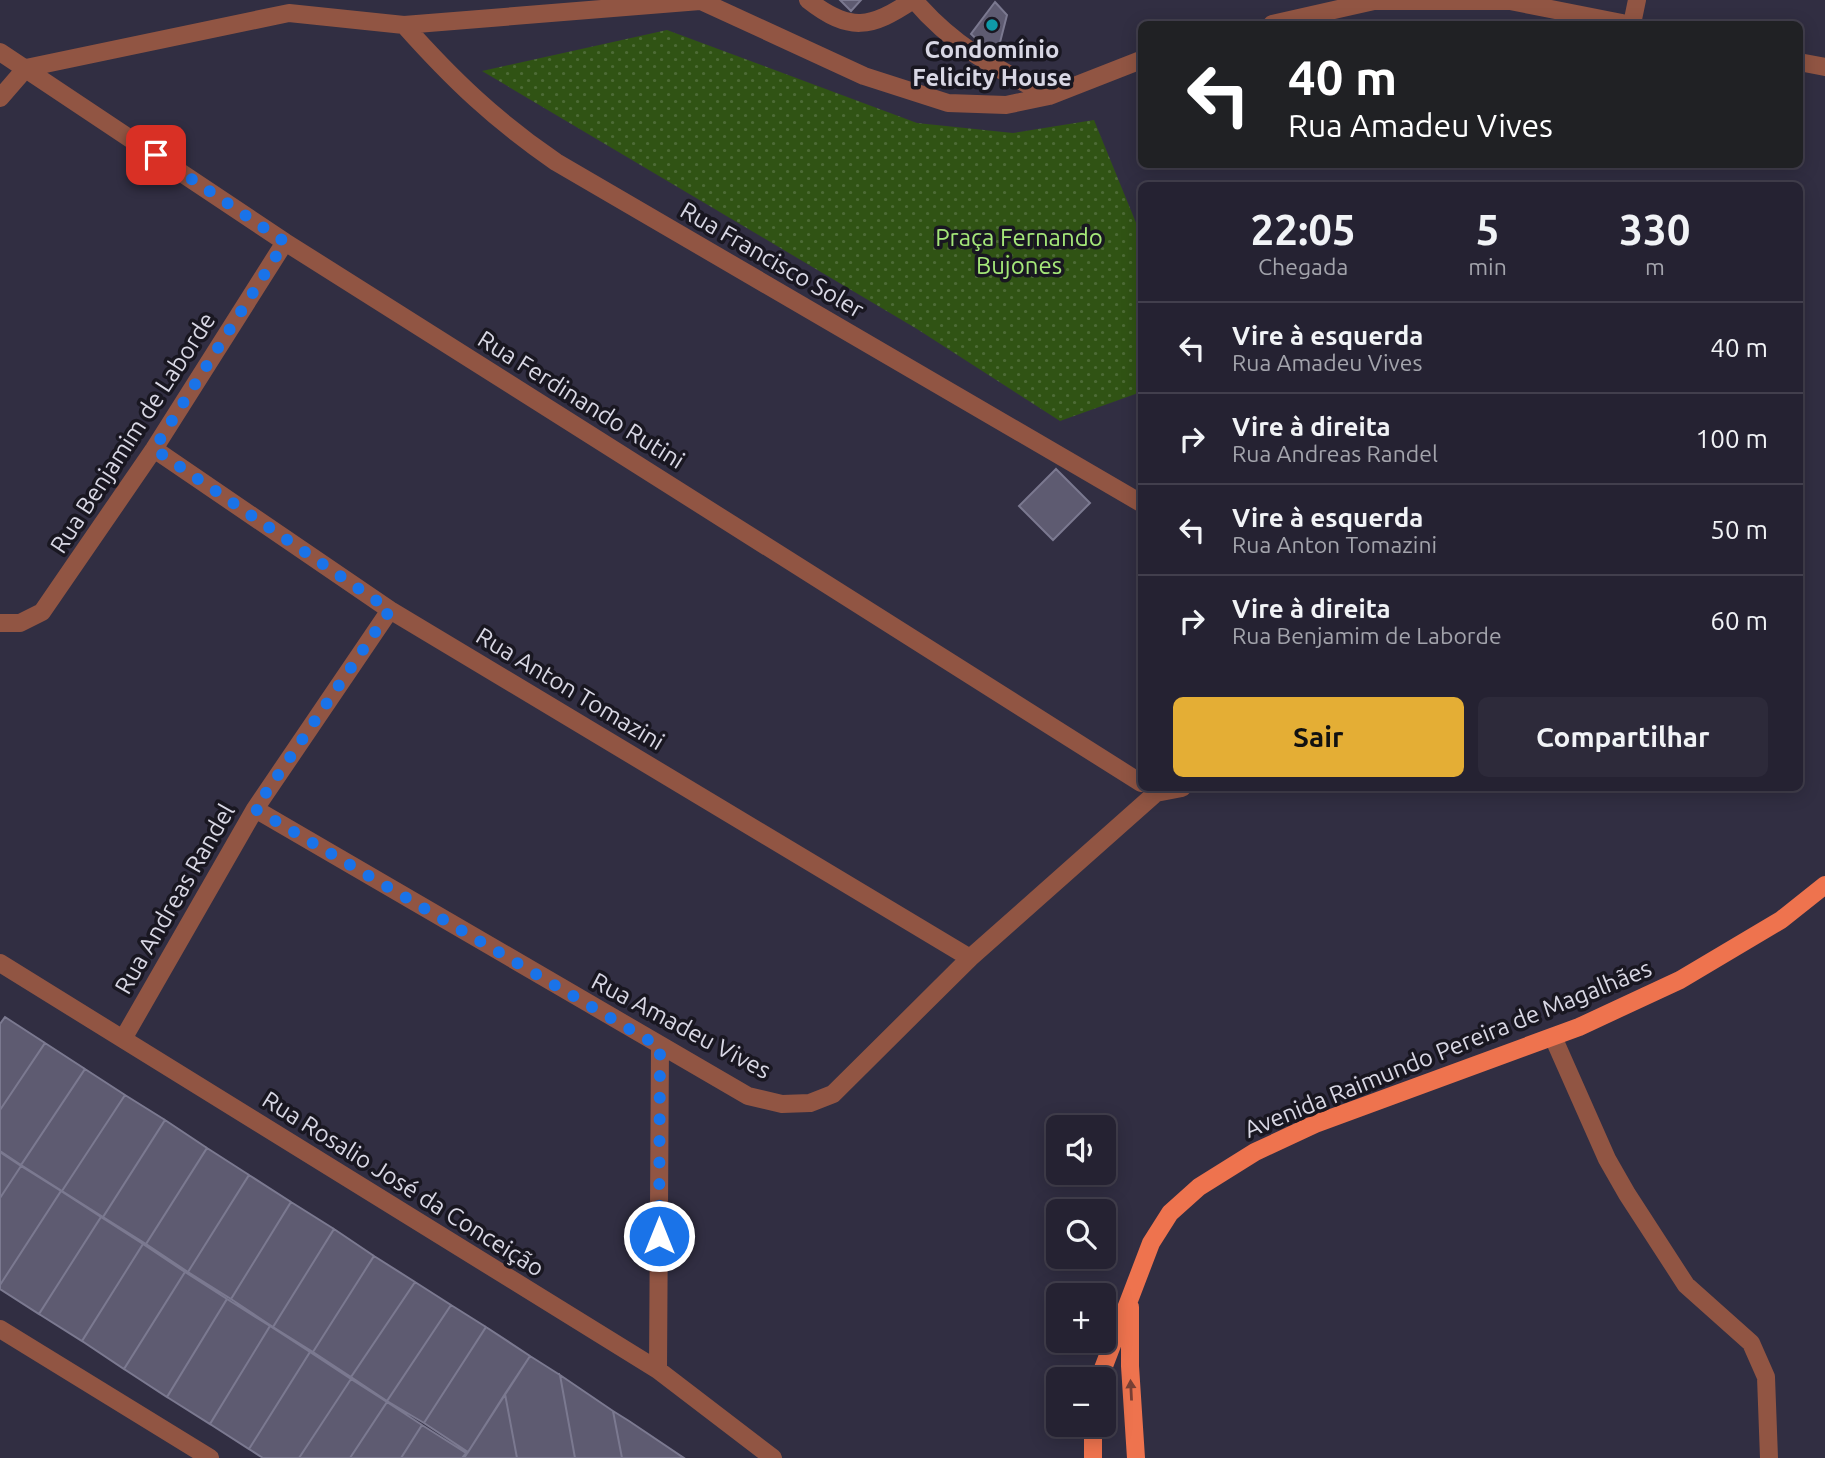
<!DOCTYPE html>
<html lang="pt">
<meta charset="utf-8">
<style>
body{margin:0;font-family:Ubuntu,sans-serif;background:#2d2a3a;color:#f1f3f6;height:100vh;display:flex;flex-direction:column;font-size:26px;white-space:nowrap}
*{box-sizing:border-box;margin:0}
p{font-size:23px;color:#a3a4ac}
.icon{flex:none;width:38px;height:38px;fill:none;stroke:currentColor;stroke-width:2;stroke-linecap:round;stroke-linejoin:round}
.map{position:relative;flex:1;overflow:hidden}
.drawer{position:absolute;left:1138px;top:182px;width:665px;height:609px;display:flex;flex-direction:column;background:#252232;border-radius:10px;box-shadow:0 4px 18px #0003,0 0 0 2px #423f4d}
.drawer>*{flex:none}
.banner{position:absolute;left:1138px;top:21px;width:665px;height:147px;border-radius:10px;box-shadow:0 4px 18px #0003,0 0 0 2px #423f4d;background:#202124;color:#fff;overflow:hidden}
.buttons{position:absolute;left:1046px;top:1115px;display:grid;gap:14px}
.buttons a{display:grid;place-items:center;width:70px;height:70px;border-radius:10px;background:#252232;box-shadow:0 4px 18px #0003,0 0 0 2px #423f4d;font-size:35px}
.pin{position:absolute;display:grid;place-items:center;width:60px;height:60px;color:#fff;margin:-30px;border-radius:14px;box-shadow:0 4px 10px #0006}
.me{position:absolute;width:77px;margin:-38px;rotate:0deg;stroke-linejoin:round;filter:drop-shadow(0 0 5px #0008)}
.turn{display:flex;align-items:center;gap:24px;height:147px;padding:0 35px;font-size:32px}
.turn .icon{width:91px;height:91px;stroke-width:2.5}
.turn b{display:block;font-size:49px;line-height:60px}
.eta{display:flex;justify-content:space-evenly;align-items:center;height:119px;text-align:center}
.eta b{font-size:42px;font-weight:700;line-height:49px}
.primary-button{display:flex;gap:14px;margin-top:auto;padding:14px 35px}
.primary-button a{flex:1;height:80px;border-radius:10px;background:#e4ae35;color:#111;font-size:28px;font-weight:700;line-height:80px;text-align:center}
.primary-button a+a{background:#2d2a3a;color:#f1f3f6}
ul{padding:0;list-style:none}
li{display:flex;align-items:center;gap:21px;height:91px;padding:0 35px;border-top:2px solid #423f4d}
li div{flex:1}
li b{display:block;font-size:26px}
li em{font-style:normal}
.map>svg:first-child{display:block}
</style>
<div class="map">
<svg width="1825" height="1458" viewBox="0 0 1825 1458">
<defs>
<pattern id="park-dots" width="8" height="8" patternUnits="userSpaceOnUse" patternTransform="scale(1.75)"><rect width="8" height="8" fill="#305314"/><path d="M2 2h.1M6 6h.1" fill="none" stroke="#4d6b36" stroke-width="1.8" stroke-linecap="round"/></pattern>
</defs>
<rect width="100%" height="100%" fill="#312e42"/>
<!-- park -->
<path fill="url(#park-dots)" d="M667,30L917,123L1013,133L1094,120L1141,235V392L1060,421L917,329L482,71Z"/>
<!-- building -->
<path fill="#5e5b71" stroke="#7b7990" stroke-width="2" d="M840,0H861L851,11Z
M995,2L1007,15L996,58L971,34Z
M1056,469L1090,503L1053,540L1019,506Z
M5,1017L45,1043L0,1110V1024Z
M45,1043L85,1069L21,1165L0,1151V1110Z
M85,1069L125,1095L62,1191L21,1165Z
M125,1095L165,1120L103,1217L62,1191Z
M165,1120L207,1148L146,1244L103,1217Z
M207,1148L249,1175L188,1272L146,1244Z
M0,1152L21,1166L0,1198Z
M21,1166L61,1191L0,1285V1198Z
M249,1175L291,1202L231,1299L188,1272Z
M61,1191L101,1217L39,1314L0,1289V1285Z
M291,1202L334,1229L273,1327L231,1299Z
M101,1217L143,1244L82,1341L39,1314Z
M334,1229L374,1256L313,1352L273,1327Z
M143,1244L185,1272L124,1369L82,1341Z
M374,1256L415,1282L351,1377L313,1352Z
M185,1272L227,1299L167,1397L124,1369Z
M415,1282L451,1305L387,1401L351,1377Z
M227,1299L270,1326L210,1424L167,1397Z
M451,1305L486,1327L424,1423L387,1401Z
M270,1326L310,1352L249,1449L210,1424Z
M486,1327L530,1356L468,1452L424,1423Z
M310,1352L351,1379L299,1458H263L249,1449Z
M530,1356L560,1375L575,1458H517L505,1394Z
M560,1375L613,1411L622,1458H575Z
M351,1379L387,1402L350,1458H299Z
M505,1394L517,1458H464L468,1452Z
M387,1402L422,1425L401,1458H350Z
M613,1411L629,1421L684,1458H622Z
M422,1425L466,1453L462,1458H401Z"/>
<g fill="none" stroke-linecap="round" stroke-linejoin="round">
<!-- minor -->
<path stroke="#915543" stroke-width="18" d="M699,0L864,76L948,103L1006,105L1049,96L1141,60
M808,0C850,33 871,28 913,0
M914,0C954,47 996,68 1049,96
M1272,24L1374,1H1510L1627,24
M1632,24L1637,0
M404,25C453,80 495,120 556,162L1141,503
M0,52L285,242L1141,783
M1799,62L1825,67
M26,68L289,13L404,25L700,1
M0,98L26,68
M154,449L390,610L970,958
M0,623H20L42,612L154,449L285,242
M255,809L748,1096L782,1104L810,1103L833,1094L970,958L1156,793L1182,788
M0,963L658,1370L773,1458
M1553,1037L1607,1159L1627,1194L1686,1285L1751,1343L1766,1377L1769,1458
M123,1039L255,809L390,610
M0,1329L210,1458
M658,1370L660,1047"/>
<!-- major -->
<path stroke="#ee734e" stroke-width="18" d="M1130,1307V1366L1136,1458
M1099,1379L1151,1243L1170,1213L1199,1187L1255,1152L1315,1124L1579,1027L1680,980L1781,920L1825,885
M1093,1424V1458"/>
</g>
<!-- one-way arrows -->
<defs><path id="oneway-solid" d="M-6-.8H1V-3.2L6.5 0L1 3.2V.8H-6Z" transform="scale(1.75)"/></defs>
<use fill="#794035" href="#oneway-solid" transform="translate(1131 1390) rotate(-93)"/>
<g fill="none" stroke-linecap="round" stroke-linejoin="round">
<!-- route -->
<path stroke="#1a73e8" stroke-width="12" stroke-dasharray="0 21.6" d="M156,155L285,242L154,449L390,610L255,809L660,1047L659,1236"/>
</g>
<!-- markers -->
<circle fill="#0f9aa8" stroke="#191721" stroke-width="2.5" cx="992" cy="25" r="7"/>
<g text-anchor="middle" stroke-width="7" stroke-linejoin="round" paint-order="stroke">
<!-- poi labels -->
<g font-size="24" font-weight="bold" fill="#d8d7e4" stroke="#191721">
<text x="992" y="58">Condomínio<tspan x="992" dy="28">Felicity House</tspan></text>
</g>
<!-- park labels -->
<g font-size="24" fill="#a5e879" stroke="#191721">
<text x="1019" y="246">Praça Fernando<tspan x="1019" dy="28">Bujones</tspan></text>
</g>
<!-- street labels -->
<g font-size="24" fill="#d8d7e4" stroke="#191721">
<text transform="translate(772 260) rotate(30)" y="8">Rua Francisco Soler</text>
<text transform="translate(581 400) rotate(32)" y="8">Rua Ferdinando Rutini</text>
<text transform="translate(133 433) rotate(-57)" y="8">Rua Benjamim de Laborde</text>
<text transform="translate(570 689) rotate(31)" y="8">Rua Anton Tomazini</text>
<text transform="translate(175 899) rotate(-60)" y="8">Rua Andreas Randel</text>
<text transform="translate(681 1026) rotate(28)" y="8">Rua Amadeu Vives</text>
<text transform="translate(1448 1049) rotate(-22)" y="8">Avenida Raimundo Pereira de Magalhães</text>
<text transform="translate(403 1184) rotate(32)" y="8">Rua Rosalio José da Conceição</text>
</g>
</g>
</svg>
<div class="buttons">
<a><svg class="icon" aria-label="sound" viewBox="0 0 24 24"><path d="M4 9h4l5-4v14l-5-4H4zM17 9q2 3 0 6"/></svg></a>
<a><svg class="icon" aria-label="search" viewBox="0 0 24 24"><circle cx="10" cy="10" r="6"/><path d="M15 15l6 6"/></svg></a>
<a>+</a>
<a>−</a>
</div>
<div class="pin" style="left:156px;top:155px;background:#d93025"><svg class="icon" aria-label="arrive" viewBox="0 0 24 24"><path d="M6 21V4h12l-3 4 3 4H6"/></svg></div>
<svg class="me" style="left:659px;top:1236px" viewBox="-20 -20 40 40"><circle r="17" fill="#1a73e8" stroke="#fff" stroke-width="3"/><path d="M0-11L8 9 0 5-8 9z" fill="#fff"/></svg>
<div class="banner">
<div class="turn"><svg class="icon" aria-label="left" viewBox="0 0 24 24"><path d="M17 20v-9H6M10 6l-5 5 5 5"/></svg><div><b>40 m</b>Rua Amadeu Vives</div></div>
</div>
<section class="drawer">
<div class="eta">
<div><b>22:05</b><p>Chegada</p></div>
<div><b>5</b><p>min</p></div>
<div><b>330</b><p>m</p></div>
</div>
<ul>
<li><svg class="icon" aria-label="left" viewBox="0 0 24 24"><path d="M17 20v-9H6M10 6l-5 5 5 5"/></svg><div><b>Vire à esquerda</b><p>Rua Amadeu Vives</p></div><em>40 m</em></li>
<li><svg class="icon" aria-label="right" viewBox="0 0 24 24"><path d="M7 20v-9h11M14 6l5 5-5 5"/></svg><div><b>Vire à direita</b><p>Rua Andreas Randel</p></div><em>100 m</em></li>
<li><svg class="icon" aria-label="left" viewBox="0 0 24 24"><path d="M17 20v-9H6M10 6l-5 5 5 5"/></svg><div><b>Vire à esquerda</b><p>Rua Anton Tomazini</p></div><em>50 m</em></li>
<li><svg class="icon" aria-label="right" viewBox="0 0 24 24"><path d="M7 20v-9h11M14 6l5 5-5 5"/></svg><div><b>Vire à direita</b><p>Rua Benjamim de Laborde</p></div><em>60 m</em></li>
</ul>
<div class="primary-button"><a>Sair</a><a>Compartilhar</a></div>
</section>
</div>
